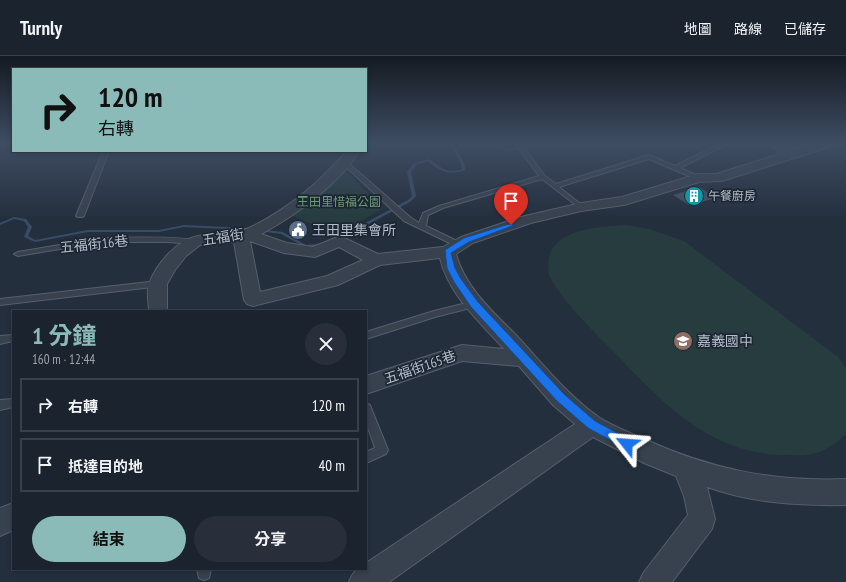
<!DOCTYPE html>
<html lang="zh-TW">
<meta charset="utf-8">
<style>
body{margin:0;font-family:"PT Sans Narrow","Noto Sans TC",sans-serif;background:#282f3a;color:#f1f3f6;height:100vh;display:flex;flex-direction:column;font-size:15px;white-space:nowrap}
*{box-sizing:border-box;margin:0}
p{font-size:13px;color:#a0a4aa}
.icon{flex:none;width:22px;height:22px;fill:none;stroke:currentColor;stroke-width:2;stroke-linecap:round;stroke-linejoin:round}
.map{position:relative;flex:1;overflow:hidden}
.sheet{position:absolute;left:12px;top:254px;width:355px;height:260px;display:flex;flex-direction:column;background:#1b232e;border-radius:0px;box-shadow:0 2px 6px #0003,0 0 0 1px #39404a}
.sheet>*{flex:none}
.guide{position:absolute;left:12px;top:12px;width:355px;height:84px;border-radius:0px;box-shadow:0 2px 6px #0003,0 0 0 1px #39404a;background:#8bbbb9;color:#111;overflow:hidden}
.pin{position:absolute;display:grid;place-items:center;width:34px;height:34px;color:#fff;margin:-41px -17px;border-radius:50% 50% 50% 0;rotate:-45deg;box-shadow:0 0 4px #0007}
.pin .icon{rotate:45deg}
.me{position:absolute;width:44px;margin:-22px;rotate:298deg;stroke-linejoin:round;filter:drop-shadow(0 0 3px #0008)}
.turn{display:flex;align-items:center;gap:14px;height:84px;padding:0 20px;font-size:18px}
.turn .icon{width:52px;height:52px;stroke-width:2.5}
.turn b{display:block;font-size:28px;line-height:34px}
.round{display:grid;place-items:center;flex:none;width:42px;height:42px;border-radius:21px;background:#282f3a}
.overview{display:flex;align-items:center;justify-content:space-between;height:68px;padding:0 20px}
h1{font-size:24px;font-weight:700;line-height:30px;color:#8bbbb9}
.primary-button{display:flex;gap:8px;margin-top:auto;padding:8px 20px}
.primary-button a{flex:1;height:46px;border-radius:24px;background:#8bbbb9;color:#111;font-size:16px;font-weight:700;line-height:46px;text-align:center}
.primary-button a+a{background:#282f3a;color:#f1f3f6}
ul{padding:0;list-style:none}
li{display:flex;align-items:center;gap:12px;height:54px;margin:0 8px 6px;padding:0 12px;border:2px solid #39404a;border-radius:0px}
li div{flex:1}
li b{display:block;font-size:15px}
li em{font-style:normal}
header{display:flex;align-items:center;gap:24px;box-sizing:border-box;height:56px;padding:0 20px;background:#1b232e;border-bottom:1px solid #39404a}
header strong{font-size:19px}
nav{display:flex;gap:22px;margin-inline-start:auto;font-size:14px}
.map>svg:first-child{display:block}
</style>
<header>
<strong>Turnly</strong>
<nav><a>地圖</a><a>路線</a><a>已儲存</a></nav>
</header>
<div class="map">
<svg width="846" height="526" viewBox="0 0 846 526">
<rect width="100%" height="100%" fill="#242f3e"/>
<!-- green -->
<path fill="#263c3f" d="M340,110L384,152L336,179L286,157Z
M626,169L649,173L684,185L838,301L846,312V378C821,400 813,400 780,399C706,396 659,343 611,293C594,276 560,242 550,221C547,215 548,201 551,195C564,171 603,171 626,169Z"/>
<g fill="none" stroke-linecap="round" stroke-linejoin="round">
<!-- stream -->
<path fill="#394c67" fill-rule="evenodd" d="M451,88H455C457,98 466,104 465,114C449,120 441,116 428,105L416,109L411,116L416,140L410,146L337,185H335V183L408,144L412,140L407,116L414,107L429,103C441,111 446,119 462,113C461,103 453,97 451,88Z
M491,88H495L507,94L536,88H544L507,96Z
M14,161L26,163L32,171L28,180L35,184L88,174H159L184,169L246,172L248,173L246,174L184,171L159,176H88L35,186L24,181L28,171L24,165L14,163L0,169V167Z
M266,174L283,176L306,189L325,187L327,188L325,189L305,191L281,178L266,176Z"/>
</g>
<!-- building -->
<path fill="#455162" d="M699,131L716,142L689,149L673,139Z"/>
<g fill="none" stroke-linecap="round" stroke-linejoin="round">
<defs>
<path id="service" d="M515,88H521L545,120L556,128L649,99L675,110L719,88H727L680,112L700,121V123H696L649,103L559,131L583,150V152L581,153L542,123L443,152L428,159L426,170L461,187V191H458L404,165L341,106L346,105L410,161L419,167L423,157L439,150L539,120Z
M103,95H109L84,160L82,161H78L76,160Z
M101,182C117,182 189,179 198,186L194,188L168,186H101L18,200L14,198L18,196Z
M158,225L162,228L161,230L0,249V243Z
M475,245L478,246L479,248L478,250L435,261L366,283V276L434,255Z
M13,279V285L0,288V280Z
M13,343V351L0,354V344Z
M366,347L370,349L371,352L388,394L386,398L366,407V396L375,392L366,366Z
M197,513H211L209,522L204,524L199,522Z"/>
<path id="minor" d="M771,88H785L791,94L811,88H831L829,91L722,125L699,126L624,149L581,155L531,167L473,187L456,198C465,231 492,255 516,279C542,307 568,340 600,362C613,370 629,376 644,383C710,413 773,426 846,423V449C798,450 752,447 707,431L715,463L712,473L672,526H639L644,516L688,459L684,440L676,420L644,407L593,381L389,526H349C353,516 355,513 366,513V507L575,368L553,349L519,310L462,305L366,338V320L462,289L504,293C480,266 448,238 440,202L380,209L338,229L253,250L247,248L244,244L234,186L200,189L186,200L175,214L167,228V255H149C149,246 146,236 149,228C156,208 177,184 198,180C215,177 233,179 249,172C287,154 320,126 347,95H360C336,130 298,158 261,178L287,187L313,191L340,180L378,198L443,191L461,181L521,161L581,147L622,141L698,118H716L780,98ZM250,185L284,197L315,201L339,191L363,204L327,220L260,236Z
M13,447V474L0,480V452Z"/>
</defs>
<!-- service casing -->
<use href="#service" stroke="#565f6c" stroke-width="2"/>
<!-- minor casing -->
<use href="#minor" stroke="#565f6c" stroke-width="2"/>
<!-- service -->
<use href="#service" fill="#38414e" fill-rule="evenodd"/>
<!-- minor -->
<use href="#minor" fill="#38414e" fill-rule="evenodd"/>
</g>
<!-- sky -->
<linearGradient id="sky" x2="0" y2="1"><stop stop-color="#141a22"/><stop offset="0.54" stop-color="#3f4d63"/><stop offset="1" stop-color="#3f4d63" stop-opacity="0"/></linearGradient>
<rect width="846" height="162" fill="url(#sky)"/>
<!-- route -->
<path fill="#1a73e8" stroke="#114b97" d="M509,168L515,169L469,186L451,197L455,212L461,223L478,246L565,339L595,365L631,384L633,388L631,391L627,393L623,391L588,372L557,345L471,251L454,226L447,212L445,194L464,182Z"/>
<!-- icons -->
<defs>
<symbol id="building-disc" viewBox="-11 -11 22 22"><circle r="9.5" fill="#0f9aa8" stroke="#1d2633"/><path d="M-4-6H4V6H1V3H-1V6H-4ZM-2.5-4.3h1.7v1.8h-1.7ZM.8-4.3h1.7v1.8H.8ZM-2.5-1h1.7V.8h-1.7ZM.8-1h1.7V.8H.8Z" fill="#fff"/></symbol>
<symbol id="civic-disc" viewBox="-11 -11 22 22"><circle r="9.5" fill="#5c6f8a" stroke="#1d2633"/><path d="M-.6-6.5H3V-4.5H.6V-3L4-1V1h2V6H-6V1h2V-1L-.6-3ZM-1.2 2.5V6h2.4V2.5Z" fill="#fff"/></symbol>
<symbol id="school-disc" viewBox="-11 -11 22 22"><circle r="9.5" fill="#8d6e63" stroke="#1d2633"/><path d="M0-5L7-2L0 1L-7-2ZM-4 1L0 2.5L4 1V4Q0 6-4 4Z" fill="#fff"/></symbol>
</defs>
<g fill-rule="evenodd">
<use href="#building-disc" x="683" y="129" width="22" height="22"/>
<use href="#civic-disc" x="287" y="163" width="22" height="22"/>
<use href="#school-disc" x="672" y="274" width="22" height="22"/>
</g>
<g text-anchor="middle" stroke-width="3.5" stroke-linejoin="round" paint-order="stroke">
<!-- far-poi labels -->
<g font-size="12" fill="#b4bcc9" stroke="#1d2633" text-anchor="start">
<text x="708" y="144">午餐廚房</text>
</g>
<!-- far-park labels -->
<g font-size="12" fill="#6b9a76" stroke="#1d2633">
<text x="339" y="150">王田里惜福公園</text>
</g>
<!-- poi labels -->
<g font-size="14" fill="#b4bcc9" stroke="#1d2633" text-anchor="start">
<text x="312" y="179">王田里集會所</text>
<text x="697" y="290">嘉義國中</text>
</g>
<!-- street labels -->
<g font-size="14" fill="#b4bcc9" stroke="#1d2633">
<text transform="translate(223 181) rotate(-9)" y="5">五福街</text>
<text transform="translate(94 188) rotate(-6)" y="5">五福街16巷</text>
<text transform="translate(420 311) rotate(-19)" y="5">五福街165巷</text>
</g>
</g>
</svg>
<div class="pin" style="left:511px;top:169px;background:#d93025"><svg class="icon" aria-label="arrive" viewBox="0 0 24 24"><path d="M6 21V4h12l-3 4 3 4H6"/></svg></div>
<svg class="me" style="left:627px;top:388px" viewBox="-20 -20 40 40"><path d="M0-17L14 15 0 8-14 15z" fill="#1a73e8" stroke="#fff" stroke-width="4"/></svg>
<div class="guide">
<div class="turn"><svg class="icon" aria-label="right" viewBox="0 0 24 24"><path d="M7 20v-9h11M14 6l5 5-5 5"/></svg><div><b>120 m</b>右轉</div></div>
</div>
<section class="sheet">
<div class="overview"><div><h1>1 分鐘</h1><p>160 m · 12:44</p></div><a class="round"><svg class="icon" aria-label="close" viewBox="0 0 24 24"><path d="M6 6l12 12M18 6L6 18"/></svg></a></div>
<ul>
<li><svg class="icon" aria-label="right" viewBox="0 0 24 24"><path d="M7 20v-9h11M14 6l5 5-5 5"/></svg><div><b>右轉</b></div><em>120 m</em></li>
<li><svg class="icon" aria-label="arrive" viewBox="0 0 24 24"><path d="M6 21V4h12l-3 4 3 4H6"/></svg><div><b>抵達目的地</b></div><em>40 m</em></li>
</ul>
<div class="primary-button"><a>結束</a><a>分享</a></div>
</section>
</div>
